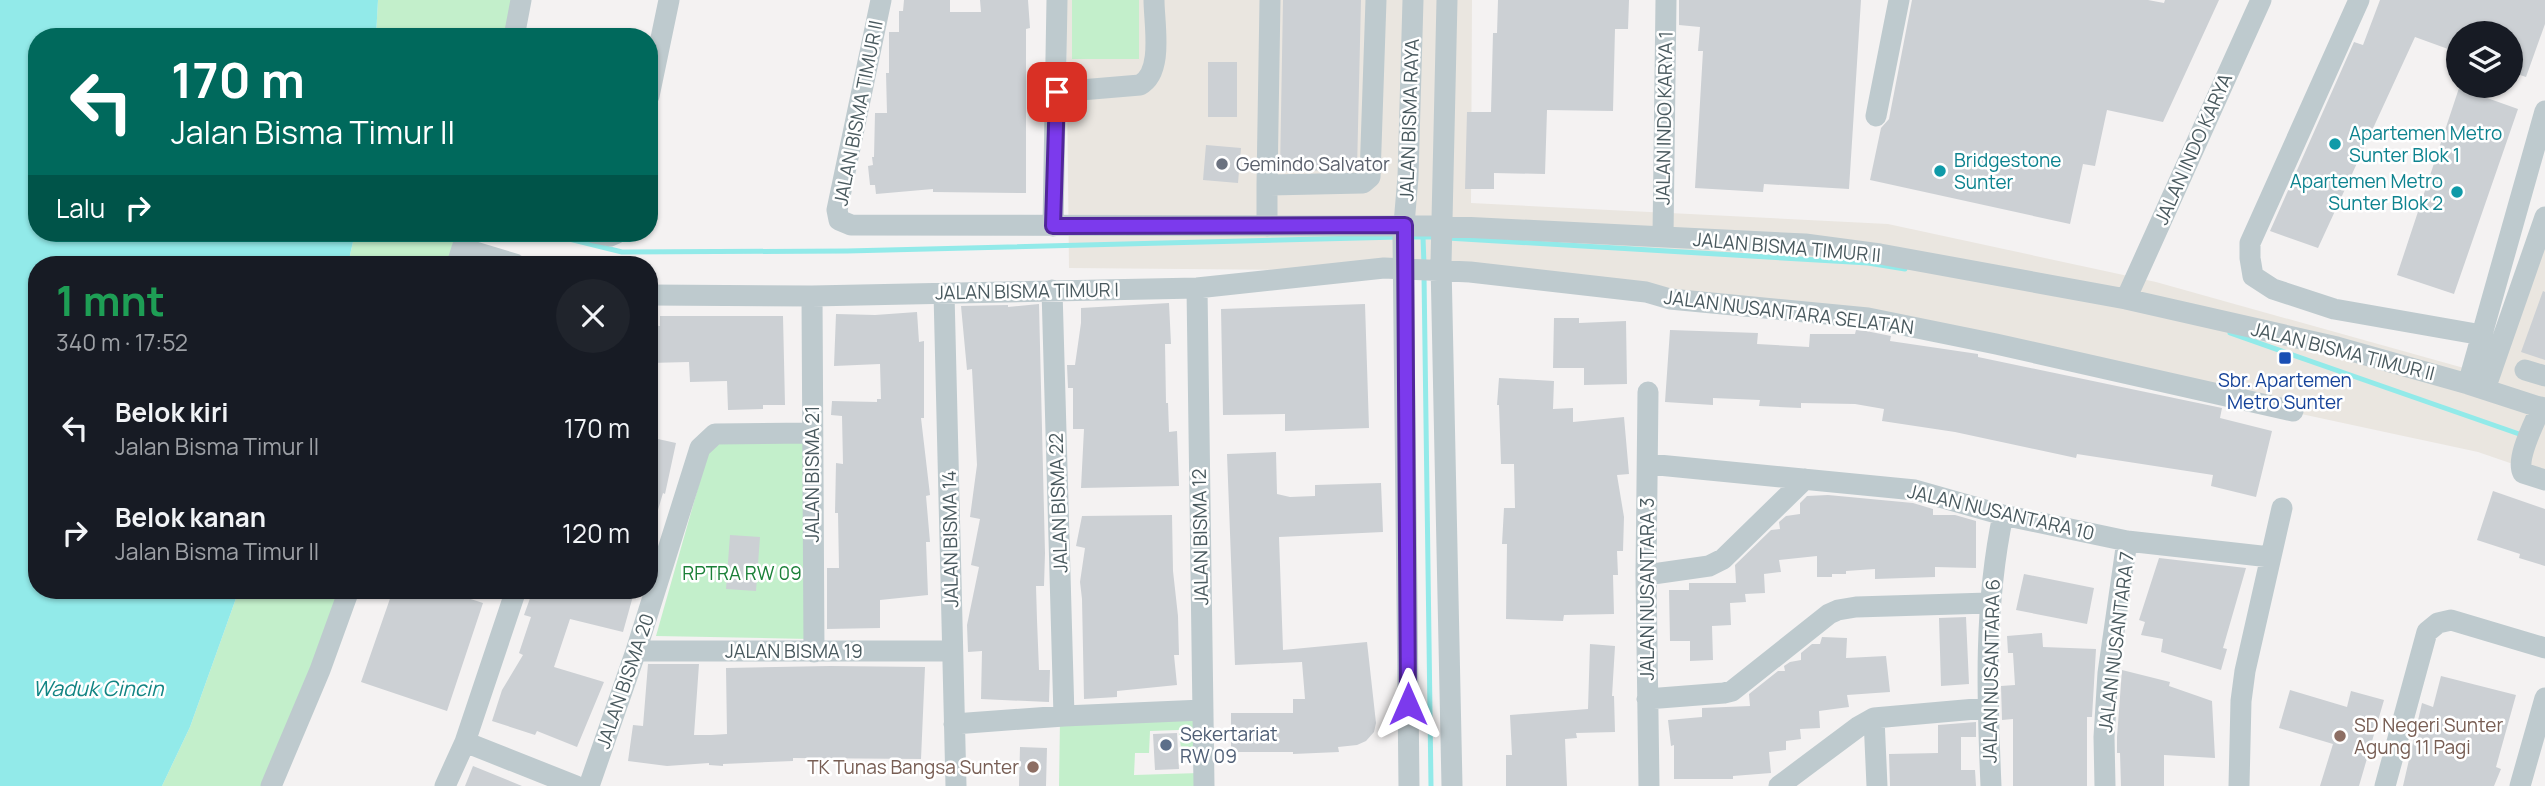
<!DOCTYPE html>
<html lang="id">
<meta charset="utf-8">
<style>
body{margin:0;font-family:Manrope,sans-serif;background:#20242c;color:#f1f3f6;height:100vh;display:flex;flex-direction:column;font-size:26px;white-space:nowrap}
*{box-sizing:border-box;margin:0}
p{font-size:23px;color:#9ea1a6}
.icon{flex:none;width:38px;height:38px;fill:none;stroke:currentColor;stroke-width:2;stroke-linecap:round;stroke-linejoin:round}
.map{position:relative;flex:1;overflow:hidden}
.side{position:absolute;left:28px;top:256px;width:630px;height:343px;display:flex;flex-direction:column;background:#171b24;border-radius:28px;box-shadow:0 2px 5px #0004}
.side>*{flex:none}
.banner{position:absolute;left:28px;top:28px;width:630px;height:214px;border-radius:28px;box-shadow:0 2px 5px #0004;background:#00695c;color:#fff;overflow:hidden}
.controls{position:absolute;left:2446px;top:21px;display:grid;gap:14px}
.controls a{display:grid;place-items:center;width:77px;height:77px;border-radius:50%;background:#171b24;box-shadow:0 2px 5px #0004;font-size:35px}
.pin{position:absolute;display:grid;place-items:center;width:60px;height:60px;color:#fff;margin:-30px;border-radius:14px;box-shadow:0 4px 10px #0006}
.me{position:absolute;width:77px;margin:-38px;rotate:0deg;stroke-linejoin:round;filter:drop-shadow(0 0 5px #0008)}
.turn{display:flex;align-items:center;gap:24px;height:147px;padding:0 28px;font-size:32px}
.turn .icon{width:91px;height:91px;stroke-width:2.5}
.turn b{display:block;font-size:49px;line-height:60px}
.then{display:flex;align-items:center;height:66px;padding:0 28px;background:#0003;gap:14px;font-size:26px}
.round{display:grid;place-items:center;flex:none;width:74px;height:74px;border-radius:37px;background:#20242c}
.headline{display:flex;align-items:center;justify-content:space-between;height:119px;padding:0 28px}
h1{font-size:42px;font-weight:700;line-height:52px;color:#1e9e55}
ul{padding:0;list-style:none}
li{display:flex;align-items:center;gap:21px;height:105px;padding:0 28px}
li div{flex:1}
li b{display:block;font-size:26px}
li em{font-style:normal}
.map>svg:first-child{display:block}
</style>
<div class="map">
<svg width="2545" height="786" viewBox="0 0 2545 786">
<rect width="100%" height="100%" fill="#f4f2f2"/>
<!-- commercial -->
<path fill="#eae6e0" d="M1066,0H1472L1471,203L1888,224L2156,282L2496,377L2545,241V475L2478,452L1850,317L1394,271L1069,268Z"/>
<!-- green -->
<path fill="#c3efcb" d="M378,0H520L512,37H376Z
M1072,0H1139V59H1072Z
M355,233H467L457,264H348Z
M805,438L809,639L656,636L711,442Z
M239,590H347L271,786H162L190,727Z
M1197,714L1199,747L1181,749L1179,730L1150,731L1149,753H1135L1134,775L1200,773V786H1059L1060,719Z"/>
<!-- water -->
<path fill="#92eae9" d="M0,0H378L376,37H37V233H355L348,264H37V590H239L190,727L162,786H0Z"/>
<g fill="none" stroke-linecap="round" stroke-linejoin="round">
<!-- stream -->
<path stroke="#92eae9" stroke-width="5" d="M545,233L622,252L847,251L1399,237
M1409,237H1438
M1423,237L1424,265
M1447,238L1868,263L1905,269
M1424,275L1431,786
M2230,333L2522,435"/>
</g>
<!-- building -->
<path fill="#ccd0d4" d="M904,0H950V12H981L980,0H1028L1030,28L1026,29V193L933,192V189L876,194L875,185H870L868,166L873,165L872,157H874L875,113H887L886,73H889V32H899V11H903Z
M1283,0H1361L1357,170L1280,171Z
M1498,0H1629L1628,29H1615L1613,111L1547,110L1545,174L1494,173V189H1465L1467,112H1491L1493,33H1497Z
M1679,0H1861L1849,189L1764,184L1763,192L1695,188L1703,51H1698L1700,27L1679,25Z
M1912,0H2148L2164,3L2165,0H2219L2163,122L2107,110L2095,166L2083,164L2070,224L1870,180L1881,128L1889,119Z
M2380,0H2545V24L2526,77L2511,72V33H2459V53L2415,37L2318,248L2270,231L2354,42L2363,45Z
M1208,62H1237V117H1208Z
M2459,88L2518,109L2454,294L2397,275Z
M1206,145L1241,148L1238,183L1203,180Z
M2543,291L2545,292V360L2521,352Z
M1169,303L1171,344H1165L1166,403H1168L1169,432L1177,431L1179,486L1081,488L1084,429H1073V388H1068L1067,365H1075L1081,323V308Z
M1039,304L1045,553L1044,586H1036L1037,620L1039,670H1050L1049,702L981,699L982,651L968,652L967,625L979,567L971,565L980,519L970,517L977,465L972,369L967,370L961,306L1008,305V307Z
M1365,304L1369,428L1285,431V414L1223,415L1221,309Z
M917,312L919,342L924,341V418H921L930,495L926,496L930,542H926L928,595L880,600V628L827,629V568H839L838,513H835L836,463L843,464L842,416L831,415L832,401L877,402V399H881L880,364L834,366L836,314L875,315Z
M660,316H783L785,405H763V409L728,410L727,381L690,382L689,362L649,363V325L660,326Z
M1554,318H1579V323L1626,321L1627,384L1584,385V368H1553Z
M1670,330L1758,333L1757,344L1809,347L1810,334H1855L1856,330L1866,331L1891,336L1890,341L1978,354V357L2222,408L2220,418L2272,431L2256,497L2211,486L2213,475L2077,454L2076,458L1955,432L1882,421L1884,409L1855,404L1801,403V408L1759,406L1760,400L1713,398V405L1665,402Z
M1499,378L1554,381L1553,409L1573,408V422L1624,417L1629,474L1617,475L1624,517L1623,551H1617L1618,575H1613L1614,614L1564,615L1563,621L1506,619L1507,544H1502L1504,508H1515L1514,464H1501L1499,405H1497Z
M649,437L676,443L665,494L663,493L653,527L649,526Z
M1276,452L1277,494L1290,497L1315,496V485L1381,483L1383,532L1279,537L1283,650L1367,642L1376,723L1374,732L1366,741L1357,745L1338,747L1339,752L1293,754V752H1231V713H1293V699H1305L1302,662L1235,665L1227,454Z
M2493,491L2545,509V566L2519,558L2520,554L2477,540Z
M1828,495L1913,503L1933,509V515H1955L1976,521V568L1935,567V577L1875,579V569L1846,571V574H1832V577H1817V556L1779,560L1781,572L1764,574L1765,593L1745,594L1746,602L1730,603L1731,625L1712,626L1713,660L1690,661V641H1670L1669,590H1689V583H1736L1735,565L1771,530L1780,529L1779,522L1786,516L1800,514V503L1807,496Z
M1172,515L1173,571L1178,616L1179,655H1174L1177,685L1117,691V697L1084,699L1082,599L1080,582L1085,548L1076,546L1082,516Z
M730,535L760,537L756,591L726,589Z
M2159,558L2246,568L2223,648L2227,649L2221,670L2161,652L2163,639L2141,635L2145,622L2139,620Z
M2024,574L2094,588L2087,624L2016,610Z
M393,590H443L483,603L447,711L361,682Z
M533,590H609L633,596L623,632L570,619L554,667L604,682L577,747L537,731L535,735L492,721L502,690L523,655L519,653L531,617L524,615Z
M1966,617L1969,684L1941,686L1939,618Z
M2042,633L2043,647L2096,649L2092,717H2087V786H2013V719L2002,720L2001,686L2015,685L2013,653H2008L2007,636Z
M1822,637L1847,638L1846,658L1886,656L1890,692L1847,695L1849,707L1819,711L1820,728L1800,729L1801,739L1786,741V750L1769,752L1771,773L1733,776V779H1674V745L1671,746L1668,720L1702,717V708L1750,706L1749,694L1778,671H1785L1784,666L1790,662L1801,660V653L1812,644H1820Z
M1590,644L1615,646L1612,696H1614L1615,732L1576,733L1577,738L1565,739L1567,786H1506V755H1512L1510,715L1588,709Z
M648,664H699L694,735H711L727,734L726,668L830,666L925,667L921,759L793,758V761L723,764V766L709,765V763L667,766L628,761L633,725L643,726Z
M2122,670L2170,682L2169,686L2212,701L2215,758L2164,755V786H2121L2120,753H2117V737Z
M2441,676L2516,695L2496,767L2501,769L2494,786H2403L2422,703L2433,707Z
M2290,690L2347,707L2351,691L2384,700L2359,786H2320L2333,744L2279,728Z
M1976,722V737H1961V770H1975L1976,786H1890L1889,754L1938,753V725Z
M1177,733L1179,769L1155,770L1153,734Z
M1020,747L1047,748L1046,786H1019Z
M473,766L522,786H465Z"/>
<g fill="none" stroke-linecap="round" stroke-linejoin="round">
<!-- minor -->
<path stroke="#becace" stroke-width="21" d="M881,0L837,210L839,220L851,225L1441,226L1805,244L1880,254L2126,299L2337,347L2468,384L2545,409
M1270,0L1267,185L1363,183L1370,177L1376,0
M1447,0L1441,264L1452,786
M2359,0L2250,243V258L2253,276L2273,289L2334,309L2482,335
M514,37L521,0
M1057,92L1140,85C1164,72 1154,24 1154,0
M649,96L669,0
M1876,116L1899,0
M1267,185V226
M1053,226L1057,0
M594,233L610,236L617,233
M1663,236L1666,0
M462,248L515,264
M457,264L467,233
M1197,288L1204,786
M1052,290L1064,716
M944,293L956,786
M649,295L812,296L1197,288L1384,268L1470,272L1646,292L1670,299L1868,318L1996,344L2293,411
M812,296L814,652
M2126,299L2261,0
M2525,370L2545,376
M2468,384L2545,111
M2485,389L2545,217
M1648,392L1646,575L1649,786
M2541,407C2535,422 2515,459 2523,473L2545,480
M1648,464L1915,490L2003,515L2127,541L2270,557
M1646,575L1709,566L1723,559L1805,479
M636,651H952
M1647,699L1724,693L1732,691L1829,614L1838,610L1856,607L1989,603
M1874,718L1877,786
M954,724L1064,716L1203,710
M465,742L576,786
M271,786L320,670L349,590
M445,786L465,742L516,590
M589,786L636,651L700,448L715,434L812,433
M1409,786L1403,236L1408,177L1413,0
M1779,786L1858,727L1874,718L1987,708
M1991,786C1987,695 1984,605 2003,515
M2105,786L2104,737L2108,673L2127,541
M2239,786L2241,701L2245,671L2282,508
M2385,786L2427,632L2438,623L2451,620L2545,648
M2520,786L2545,698"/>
</g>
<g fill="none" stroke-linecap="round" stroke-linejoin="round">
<defs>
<path id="route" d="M1057,92L1053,226L1405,225L1408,704"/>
</defs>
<!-- route casing -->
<use href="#route" stroke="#51269a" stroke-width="18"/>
<!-- route -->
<use href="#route" stroke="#7c3aed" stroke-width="12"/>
</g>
<!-- markers -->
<g fill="#0f9aa8" stroke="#fff" stroke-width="2.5">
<circle cx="2335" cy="144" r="7"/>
<circle cx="1940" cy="171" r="7"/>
<circle cx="2457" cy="192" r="7"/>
</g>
<circle fill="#6b7280" stroke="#fff" stroke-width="2.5" cx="1222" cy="164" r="7"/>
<rect fill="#1a4fb4" stroke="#fff" stroke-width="2.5" x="2278" y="351" width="14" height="14" rx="3.5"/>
<g fill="#8d6e63" stroke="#fff" stroke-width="2.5">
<circle cx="2340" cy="736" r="7"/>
<circle cx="1033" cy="767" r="7"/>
</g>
<circle fill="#5c6f8a" stroke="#fff" stroke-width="2.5" cx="1166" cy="745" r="7"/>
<g text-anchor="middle" stroke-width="5" stroke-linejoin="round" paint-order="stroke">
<!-- street labels -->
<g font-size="19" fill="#4a5a5f" stroke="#fff">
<text transform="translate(858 113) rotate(-79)" y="7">JALAN BISMA TIMUR II</text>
<text transform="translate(1664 118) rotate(-89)" y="7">JALAN INDO KARYA 1</text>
<text transform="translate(1409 120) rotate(-88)" y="7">JALAN BISMA RAYA</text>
<text transform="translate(2193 149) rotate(-66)" y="7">JALAN INDO KARYA</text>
<text transform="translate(1787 247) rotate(5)" y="7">JALAN BISMA TIMUR II</text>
<text transform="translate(1027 291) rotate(-1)" y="7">JALAN BISMA TIMUR I</text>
<text transform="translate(1789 312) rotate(7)" y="7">JALAN NUSANTARA SELATAN</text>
<text transform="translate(2343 351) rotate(14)" y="7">JALAN BISMA TIMUR II</text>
<text transform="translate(812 474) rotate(-90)" y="7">JALAN BISMA 21</text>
<text transform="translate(1058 503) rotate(-92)" y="7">JALAN BISMA 22</text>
<text transform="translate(2001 512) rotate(13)" y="7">JALAN NUSANTARA 10</text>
<text transform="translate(1200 537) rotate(-91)" y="7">JALAN BISMA 12</text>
<text transform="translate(950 539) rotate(-91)" y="7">JALAN BISMA 14</text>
<text transform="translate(1647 589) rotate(-90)" y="7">JALAN NUSANTARA 3</text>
<text transform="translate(2116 642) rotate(-83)" y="7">JALAN NUSANTARA 7</text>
<text x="794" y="658">JALAN BISMA 19</text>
<text transform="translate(1991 671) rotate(-89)" y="7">JALAN NUSANTARA 6</text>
<text transform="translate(625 681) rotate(-71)" y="7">JALAN BISMA 20</text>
</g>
<!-- culture labels -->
<g font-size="19" fill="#0d838f" stroke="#fff" text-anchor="start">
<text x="2349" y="140">Apartemen Metro<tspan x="2349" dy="22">Sunter Blok 1</tspan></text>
<text x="1954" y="167">Bridgestone<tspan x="1954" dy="22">Sunter</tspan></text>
<text x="2443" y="188" text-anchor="end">Apartemen Metro<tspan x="2443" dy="22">Sunter Blok 2</tspan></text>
</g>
<!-- worship labels -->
<g font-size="19" fill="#5b616d" stroke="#fff" text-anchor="start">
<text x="1236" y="171">Gemindo Salvator</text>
</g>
<!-- transit labels -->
<g font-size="19" fill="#164399" stroke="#fff">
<text x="2285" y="387">Sbr. Apartemen<tspan x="2285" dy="22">Metro Sunter</tspan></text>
</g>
<!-- park labels -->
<g font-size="19" fill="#1b8038" stroke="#fff">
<text x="742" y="580">RPTRA RW 09</text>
</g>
<!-- education labels -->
<g font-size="19" fill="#785e54" stroke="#fff" text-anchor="start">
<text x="2354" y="732">SD Negeri Sunter<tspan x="2354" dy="22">Agung 11 Pagi</tspan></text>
<text x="1019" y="774" text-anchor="end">TK Tunas Bangsa Sunter</text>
</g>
<!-- service labels -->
<g font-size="19" fill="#4e5e75" stroke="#fff" text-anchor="start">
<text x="1180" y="741">Sekertariat<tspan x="1180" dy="22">RW 09</tspan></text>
</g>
<!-- water labels -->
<g font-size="21" font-style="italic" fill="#128483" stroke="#fff">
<text x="98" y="696">Waduk Cincin</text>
</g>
</g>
</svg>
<div class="controls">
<a><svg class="icon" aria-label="layers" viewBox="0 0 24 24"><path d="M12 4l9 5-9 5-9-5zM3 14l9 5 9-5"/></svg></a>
</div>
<div class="pin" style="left:1057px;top:92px;background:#d93025"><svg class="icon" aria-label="arrive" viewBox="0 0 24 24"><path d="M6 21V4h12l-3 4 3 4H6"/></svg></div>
<svg class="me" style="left:1408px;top:704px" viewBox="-20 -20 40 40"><path d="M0-17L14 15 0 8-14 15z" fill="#7c3aed" stroke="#fff" stroke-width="4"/></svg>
<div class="banner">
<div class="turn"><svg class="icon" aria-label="left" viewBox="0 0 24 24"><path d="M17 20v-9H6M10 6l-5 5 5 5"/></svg><div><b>170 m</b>Jalan Bisma Timur II</div></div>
<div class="then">Lalu<svg class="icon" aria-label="right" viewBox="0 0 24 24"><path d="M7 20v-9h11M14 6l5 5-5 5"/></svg></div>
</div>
<section class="side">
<div class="headline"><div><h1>1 mnt</h1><p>340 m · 17:52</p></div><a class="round"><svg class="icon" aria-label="close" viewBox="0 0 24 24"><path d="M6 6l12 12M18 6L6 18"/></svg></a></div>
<ul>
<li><svg class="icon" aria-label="left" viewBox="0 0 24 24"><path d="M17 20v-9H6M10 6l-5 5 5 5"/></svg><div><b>Belok kiri</b><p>Jalan Bisma Timur II</p></div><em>170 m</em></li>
<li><svg class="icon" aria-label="right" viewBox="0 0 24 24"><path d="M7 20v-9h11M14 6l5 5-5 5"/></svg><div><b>Belok kanan</b><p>Jalan Bisma Timur II</p></div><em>120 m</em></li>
</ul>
</section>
</div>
